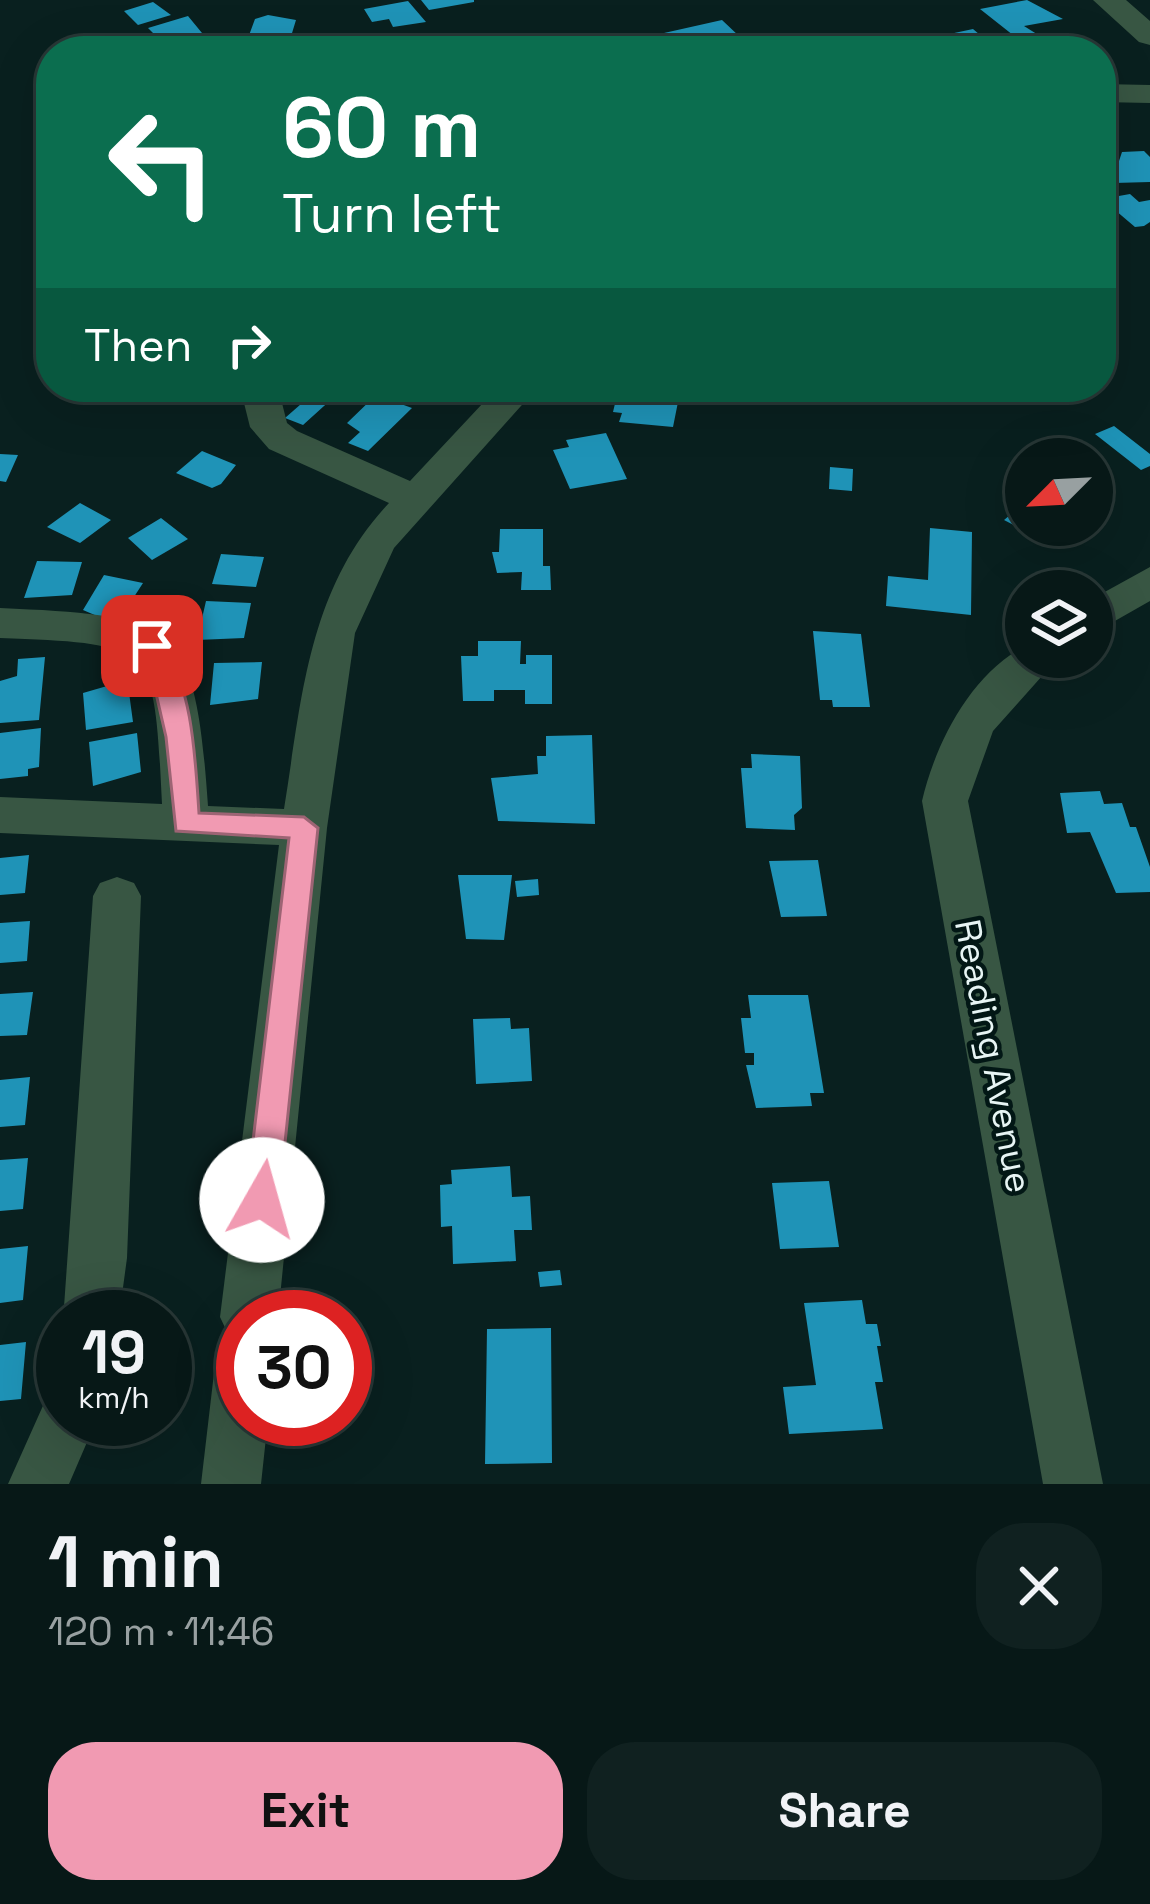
<!DOCTYPE html>
<meta charset="utf-8">
<style>
body{margin:0;font-family:"Space Grotesk",sans-serif;background:#102120;color:#f1f3f6;height:100vh;display:flex;flex-direction:column;font-size:45px;white-space:nowrap}
*{box-sizing:border-box;margin:0}
p{font-size:39px;color:#98a0a1}
.icon{flex:none;width:66px;height:66px;fill:none;stroke:currentColor;stroke-width:2;stroke-linecap:round;stroke-linejoin:round}
.map{position:relative;height:1484px;overflow:hidden}
.side{display:flex;flex-direction:column;background:#071817;flex:1}
.side>*{flex:none}
.hud{position:absolute;left:36px;top:36px;width:1080px;height:366px;border-radius:48px;box-shadow:0 12px 48px #0002,0 0 0 3px #283736;background:#0b6e4f;color:#fff;overflow:hidden}
.needle{width:78px;rotate:246deg}
.fabs{position:absolute;left:1005px;top:438px;display:grid;gap:24px}
.fabs a{display:grid;place-items:center;width:108px;height:108px;border-radius:50%;background:#071817;box-shadow:0 12px 48px #0002,0 0 0 3px #283736;font-size:60px}
.speed{position:absolute;left:36px;top:1290px;display:flex;gap:24px;font-size:60px;font-weight:700;text-align:center}
.speed>*{display:grid;place-content:center;width:156px;height:156px;border-radius:50%;background:#071817;box-shadow:0 12px 48px #0002,0 0 0 3px #283736;line-height:1}
.speed small{font-size:30px;font-weight:400}
.speed .limit{border:18px solid #d22;background:#fff;color:#111}
.pin{position:absolute;display:grid;place-items:center;width:102px;height:102px;color:#fff;margin:-51px;border-radius:24px;box-shadow:0 6px 18px #0006}
.me{position:absolute;width:132px;margin:-66px;rotate:7deg;stroke-linejoin:round;filter:drop-shadow(0 0 9px #0008)}
.turn{display:flex;align-items:center;gap:42px;height:252px;padding:0 48px;font-size:54px}
.turn .icon{width:156px;height:156px;stroke-width:2.5}
.turn b{display:block;font-size:84px;line-height:102px}
.then{display:flex;align-items:center;height:114px;padding:0 48px;background:#0003;gap:24px;font-size:45px}
.round{display:grid;place-items:center;flex:none;width:126px;height:126px;border-radius:48px;background:#102120}
.summary{display:flex;align-items:center;justify-content:space-between;height:204px;padding:0 48px}
h1{font-size:72px;font-weight:700;line-height:90px}
.cta{display:flex;gap:24px;margin-top:auto;padding:24px 48px}
.cta a{flex:1;height:138px;border-radius:48px;background:#f19ab2;color:#111;font-size:48px;font-weight:700;line-height:138px;text-align:center}
.cta a+a{background:#102120;color:#f1f3f6}
.map>svg:first-child{display:block}
</style>
<div class="map">
<svg width="1150" height="1484" viewBox="0 0 1150 1484">
<rect width="100%" height="100%" fill="#09201f"/>
<!-- building -->
<path fill="#1f93b7" d="M421,0H474V2L429,10Z
M1027,0L1063,19L1024,26L1059,48L1033,51L980,9Z
M408,1L426,22L393,27L389,19L372,22L364,9Z
M153,2L171,15L138,25L124,11Z
M268,15L296,20L289,43L248,38L255,19Z
M188,16L202,33L164,44L148,28Z
M722,20L740,37L680,50L664,33Z
M973,29L993,46L983,48L986,51H922L912,42Z
M1144,151L1150,157V182L1114,183L1104,162L1119,161L1122,152Z
M1130,194L1139,202L1150,200V222L1144,226L1135,227L1102,199Z
M297,387H345L303,425L285,418L301,404L287,395Z
M619,387H681L673,427L619,422L622,413L613,412Z
M376,395L412,408L368,451L348,443L360,432L347,423Z
M1114,426L1150,454V466L1141,470L1095,434Z
M606,433L627,479L570,489L553,450L569,447L566,440Z
M202,451L236,465L221,484L212,488L176,473Z
M0,454L18,455L6,482L0,481Z
M830,467L853,469L852,491L829,489Z
M1014,491L1026,498V525H1061L1044,541L1004,520L1020,507L1004,499Z
M80,503L111,520L80,543L47,527Z
M161,518L188,539L152,560L128,538Z
M930,528L972,532L971,615L886,606L888,576L928,580Z
M500,529H543V566H550L551,590H521L522,572L497,573L492,552H499Z
M221,554L264,557L256,587L212,584Z
M37,561L82,562L72,595L24,598Z
M104,575L143,583L121,617L104,619L83,610Z
M206,601L251,603L244,638L197,640Z
M813,631L861,634L870,707H833L832,700H820Z
M478,641H521L520,664H526V655H552V704H525V690H494V701H463L461,656H478Z
M45,657L39,720L0,723V681L17,676L18,659Z
M262,662L258,699L210,705L214,663Z
M114,684L128,685L133,722L86,730L83,693Z
M41,728L39,767L28,769V776L0,779V733Z
M137,733L141,772L93,786L89,742Z
M592,735L595,824L498,821L491,778L538,774L537,756H546V736Z
M751,754L800,756L802,808L794,815L795,830L746,828L741,768H752Z
M1100,791L1104,804L1122,803L1130,827H1136L1150,867V892L1116,893L1090,832L1067,833L1060,793Z
M29,855L25,893L0,895V858Z
M818,860L827,916L781,917L769,861Z
M458,875H512L504,940L466,939Z
M538,879L539,895L517,897L515,881Z
M30,921L27,961L0,963V923Z
M33,992L27,1035L0,1036V994Z
M748,995H808L824,1093H810L812,1106L756,1108L746,1065H754V1053H745L741,1018H751Z
M510,1018L511,1029L529,1028L532,1081L476,1084L473,1019Z
M30,1077L25,1125L0,1127V1080Z
M28,1158L23,1209L0,1211V1160Z
M510,1166L512,1197L530,1196L532,1230H514L516,1261L453,1264L452,1226L441,1227L440,1185L452,1184L451,1170Z
M829,1181L839,1247L780,1249L772,1183Z
M28,1246L23,1300L0,1303V1249Z
M560,1270L562,1285L540,1287L538,1272Z
M862,1300L866,1324H877L881,1346H877L883,1382H875L883,1429L789,1434L783,1387L816,1385L804,1303Z
M551,1328L552,1463L485,1464L487,1329Z
M26,1342L21,1399L0,1401V1345Z"/>
<g fill="none" stroke-linecap="round" stroke-linejoin="round">
<!-- street -->
<path fill="#385643" fill-rule="evenodd" d="M1093,0H1126L1150,21V45L1139,42Z
M1101,84L1150,85V103L1101,102Z
M240,387H278L287,423L297,431L410,481L498,387H538L394,548L355,633L327,828L278,1317H243V1341L229,1336L220,1317L279,845L0,833V797L162,804C154,644 157,644 0,638V608C179,616 195,621 208,806L284,809C302,698 308,589 389,503L269,449L250,427Z
M1150,567V601L1092,634V599Z
M1026,645V657H1059L993,731L968,801L1103,1484H1043L922,801C936,742 970,675 1026,645Z
M117,877L134,883L141,896L127,1258L119,1317L63,1321L93,896L100,883Z
M243,1345V1419H268L261,1484H201L214,1373L222,1353Z
M63,1392V1419H97L69,1484H8L46,1399Z"/>
</g>
<!-- route -->
<path fill="#f19ab2" stroke="#9d6474" stroke-width="3" d="M152,637L161,639C193,690 195,755 199,813L304,817L318,828L279,1200L274,1211L262,1215L250,1211L246,1200L289,838L176,831L166,737L149,663L138,646Z"/>
<g text-anchor="middle" stroke-width="9" stroke-linejoin="round" paint-order="stroke">
<!-- street labels -->
<g font-size="36" fill="#e7f5f4" stroke="#021715">
<text transform="translate(994 1056) rotate(79)" y="13">Reading Avenue</text>
</g>
</g>
</svg>
<div class="fabs">
<a><svg class="needle" viewBox="-14 -14 28 28"><path d="M0-13l5 13h-10z" fill="#e53935"/><path d="M0 13l5-13h-10z" fill="#98a0a1"/></svg></a>
<a><svg class="icon" aria-label="layers" viewBox="0 0 24 24"><path d="M12 4l9 5-9 5-9-5zM3 14l9 5 9-5"/></svg></a>
</div>
<div class="speed"><div>19<small>km/h</small></div><div class="limit">30</div></div>
<div class="pin" style="left:152px;top:646px;background:#d93025"><svg class="icon" aria-label="arrive" viewBox="0 0 24 24"><path d="M6 21V4h12l-3 4 3 4H6"/></svg></div>
<svg class="me" style="left:262px;top:1200px" viewBox="-20 -20 40 40"><circle r="19" fill="#fff"/><path d="M0-13L10 11 0 6-10 11z" fill="#f19ab2"/></svg>
<div class="hud">
<div class="turn"><svg class="icon" aria-label="left" viewBox="0 0 24 24"><path d="M17 20v-9H6M10 6l-5 5 5 5"/></svg><div><b>60 m</b>Turn left</div></div>
<div class="then">Then<svg class="icon" aria-label="right" viewBox="0 0 24 24"><path d="M7 20v-9h11M14 6l5 5-5 5"/></svg></div>
</div>
</div>
<section class="side">
<div class="summary"><div><h1>1 min</h1><p>120 m · 11:46</p></div><a class="round"><svg class="icon" aria-label="close" viewBox="0 0 24 24"><path d="M6 6l12 12M18 6L6 18"/></svg></a></div>
<div class="cta"><a>Exit</a><a>Share</a></div>
</section>
